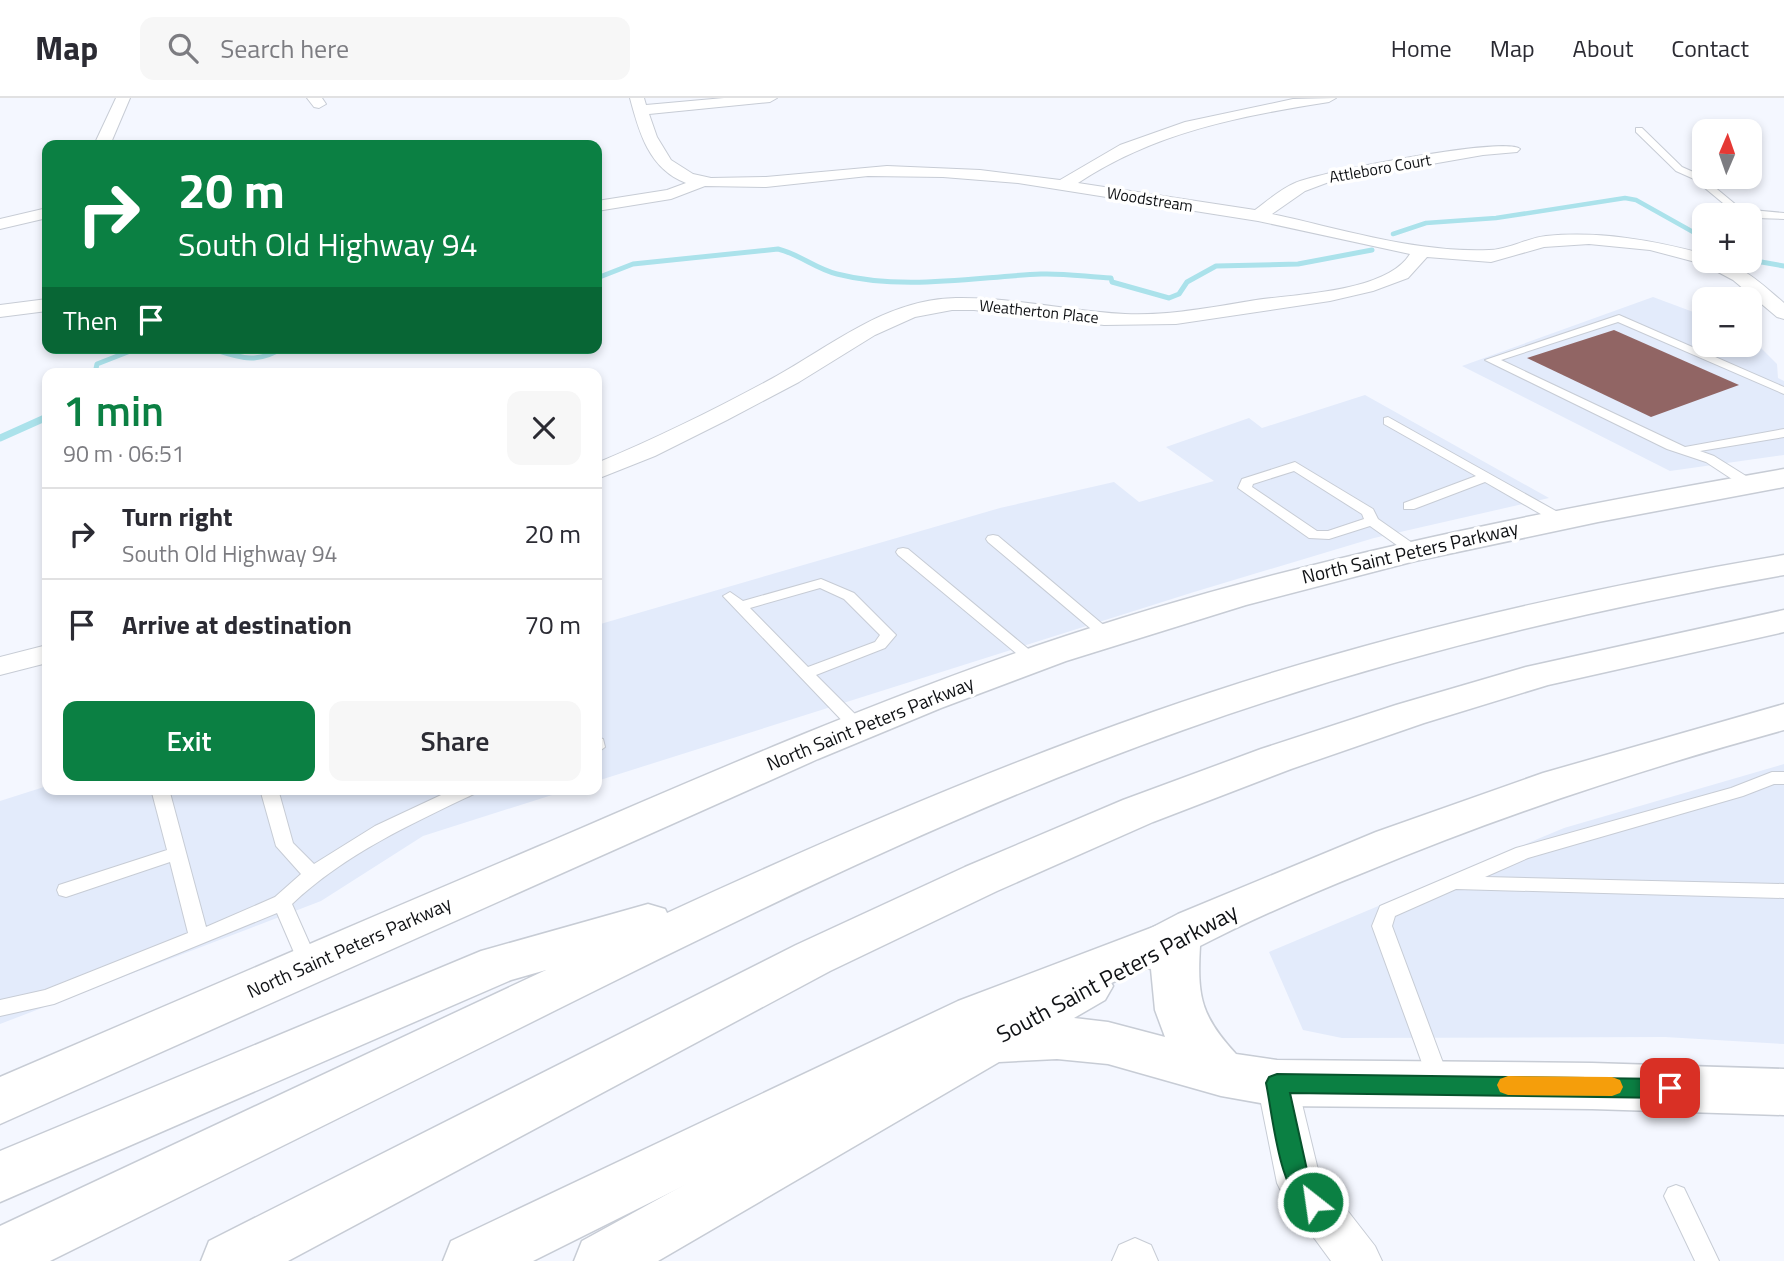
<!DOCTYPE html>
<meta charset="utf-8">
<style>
body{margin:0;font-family:"Titillium Web",sans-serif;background:#f7f7f7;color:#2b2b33;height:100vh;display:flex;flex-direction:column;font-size:26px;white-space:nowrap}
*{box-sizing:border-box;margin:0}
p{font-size:23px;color:#7c7c81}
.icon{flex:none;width:38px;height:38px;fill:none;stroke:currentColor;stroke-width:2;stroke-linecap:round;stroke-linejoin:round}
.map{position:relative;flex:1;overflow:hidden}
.drawer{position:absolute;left:42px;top:270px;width:560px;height:427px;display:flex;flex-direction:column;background:#fff;border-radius:14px;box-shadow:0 4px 10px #0003}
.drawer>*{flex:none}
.hud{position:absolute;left:42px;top:42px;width:560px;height:214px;border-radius:14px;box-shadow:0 4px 10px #0003;background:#0b8043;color:#fff;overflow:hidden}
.needle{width:46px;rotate:2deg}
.controls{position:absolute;left:1692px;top:21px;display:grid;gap:14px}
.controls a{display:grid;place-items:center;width:70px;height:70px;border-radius:14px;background:#fff;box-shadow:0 4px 10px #0003;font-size:35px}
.pin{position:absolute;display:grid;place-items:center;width:60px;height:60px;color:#fff;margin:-30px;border-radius:14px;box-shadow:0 4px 10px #0006}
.me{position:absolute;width:77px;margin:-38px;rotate:330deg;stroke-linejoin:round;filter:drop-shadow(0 0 5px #0008)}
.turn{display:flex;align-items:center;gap:24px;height:147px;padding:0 21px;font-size:32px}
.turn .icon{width:91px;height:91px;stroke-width:2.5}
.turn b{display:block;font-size:49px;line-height:60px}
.then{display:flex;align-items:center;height:66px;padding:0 21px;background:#0003;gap:14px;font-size:26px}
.round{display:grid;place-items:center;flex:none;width:74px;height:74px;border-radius:14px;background:#f7f7f7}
.head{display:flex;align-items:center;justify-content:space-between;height:119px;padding:0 21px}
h1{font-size:42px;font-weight:600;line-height:52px;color:#0b8043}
.cta{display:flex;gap:14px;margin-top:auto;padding:14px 21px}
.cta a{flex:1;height:80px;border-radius:14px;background:#0b8043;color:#fff;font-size:28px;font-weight:600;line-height:80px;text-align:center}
.cta a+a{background:#f7f7f7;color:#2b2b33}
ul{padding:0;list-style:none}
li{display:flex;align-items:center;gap:21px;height:91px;padding:0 21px;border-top:2px solid #e1e1e2}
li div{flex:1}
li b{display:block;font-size:26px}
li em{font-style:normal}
header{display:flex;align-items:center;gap:42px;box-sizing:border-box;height:98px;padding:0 35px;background:#fff;border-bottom:2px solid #e1e1e2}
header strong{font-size:33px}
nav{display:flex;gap:38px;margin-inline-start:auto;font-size:24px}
.search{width:490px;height:63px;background:#f7f7f7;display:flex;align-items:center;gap:18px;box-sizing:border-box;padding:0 24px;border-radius:14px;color:#7c7c81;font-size:26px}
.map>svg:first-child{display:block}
</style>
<header>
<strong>Map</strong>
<div class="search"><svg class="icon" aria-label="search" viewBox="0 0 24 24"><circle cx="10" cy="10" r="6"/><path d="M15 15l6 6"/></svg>Search here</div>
<nav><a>Home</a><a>Map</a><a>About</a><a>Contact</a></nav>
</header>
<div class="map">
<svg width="1784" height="1163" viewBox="0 0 1784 1163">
<rect width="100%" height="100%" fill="#f4f7ff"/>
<!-- built -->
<path fill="#e3ebfb" d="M1653,199L1704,218V247H1750V239L1777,266L1778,280L1784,283V357L1670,373L1462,268Z
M1365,297L1549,400L1374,440L1194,494L597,683V527L1000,410L1114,384L1139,404L1214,383L1166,349L1249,320L1262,330Z
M1784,666V946L1665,939L1342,940L1303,932L1269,854L1564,730Z
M47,688V691H571L423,738L321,803L0,926V703Z"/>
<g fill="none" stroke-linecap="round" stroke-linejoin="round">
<!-- stream-far2 -->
<path stroke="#abe2eb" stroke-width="4.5" d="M1393,136L1426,125L1496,120L1625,100L1636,102L1702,139"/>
<!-- stream-far1 -->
<path stroke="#abe2eb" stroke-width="5" d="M1699,137L1704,140
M1750,162L1784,168
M597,180L633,166L778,151C799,156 816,171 837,176C903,193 975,179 1041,176C1064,175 1088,179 1111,180L1112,184L1169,200L1179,196L1187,184L1216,168L1298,166L1372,152
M210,250C236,259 257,267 282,250
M95,275L97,266L138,250"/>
<!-- stream -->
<path stroke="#abe2eb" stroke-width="7" d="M0,340L47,319"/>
</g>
<!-- building -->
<path fill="#916564" d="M1614,232L1739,287L1651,319L1527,260Z"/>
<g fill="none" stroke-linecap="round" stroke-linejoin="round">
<defs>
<path id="lane" d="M1636,30H1642L1682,69L1700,77L1741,111L1784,115V121L1755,120L1735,115L1694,81L1676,73L1636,34Z
M1619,217L1784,289V296L1618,224L1501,262L1685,349L1784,331V339L1700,353L1714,358L1754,383V389H1744L1706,364L1667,351L1485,262Z
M1388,319L1563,417L1565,420L1558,424L1553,423L1485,384L1414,411H1404V405L1476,378L1384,326V320Z
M1295,364L1373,411L1378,421L1418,449L1420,452L1418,455H1408L1370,428L1329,441L1309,440L1238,390L1242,381ZM1294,373L1362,416L1364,421L1328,433H1317L1252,389L1253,386Z
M993,437L998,438L1113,535L1116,538L1113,541H1103L988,444L986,441L988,438Z
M903,450L908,451L1038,559L1041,562L1038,565H1028L898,457L896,454L898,451Z
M821,481L854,495L896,537L885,550L816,577L864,625L866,629L864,633H852L723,498L730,494L743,503ZM820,490L844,501L880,537L875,544L808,569L750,510Z
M597,639L603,641L605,649L597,655Z
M1772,674H1784V686H1774L1743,698L1528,760L1485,779L1784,786V800L1456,791L1395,818L1392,828L1449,981L1446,987L1438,990L1430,987L1372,828L1380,808L1516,750L1731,690Z
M151,691H169L206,829L275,799L301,776L276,748L260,691H278L293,745L314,766L375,728L454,691H479L476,695C411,726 345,756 292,806L319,867L316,873L309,875L302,873L277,815L54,906L0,918V902L45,892L188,835L170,764L66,799L59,797L57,792L59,787L167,752Z
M1676,1087L1684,1090L1719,1163H1695L1664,1098L1668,1090Z"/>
<path id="street" d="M116,0H130L110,47H94Z
M307,0H322L326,6L319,10L314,9Z
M630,0H644L646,7L724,0H777L770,4L649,16L657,39L671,62L693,76L711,80L766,79L887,68L980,72L1060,82L1120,47L1185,24L1293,1L1336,0L1329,4C1240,18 1155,34 1078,85L1255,112C1267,103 1281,91 1295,85C1319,74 1506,38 1520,51L1517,54L1483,57L1329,84L1305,93L1272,116C1342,131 1416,155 1489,152C1508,152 1527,140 1546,138C1601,133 1652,142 1704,156V163C1740,163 1758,183 1784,205V221L1777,219L1733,182L1703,166L1650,152L1589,146L1544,149L1491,164L1427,159L1408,180L1373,193L1330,203L1176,226L1104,227L974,212H952L915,219L875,237L799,284L727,322L655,358L597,381V365C657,340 716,311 773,280C831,248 886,201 956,200C1013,199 1068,213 1125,216C1169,218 1213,209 1256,202C1297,196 1387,194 1410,156L1258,123L1018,85L943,79L868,78L766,89L705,88L671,101L597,113V103L667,92L686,85C649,71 639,34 630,0Z
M47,110V120L0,131V121Z
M47,201V213L0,219V207Z
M47,547V565L0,577V559Z
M1277,968L1291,973L1297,985L1319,1076L1375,1148L1382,1163H1331L1284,1099L1277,1085L1257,985L1263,973Z
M1135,1140L1151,1147L1158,1163H1112L1119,1147Z"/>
<path id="secondary" d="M1784,371V389L1598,424L1415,463L1246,507L1066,563L941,610L818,661L0,1026V979C181,901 361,824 542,747C705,677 867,606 1036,548C1279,465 1531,415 1784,371Z
M1784,606V632C1642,671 1502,717 1365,774C1310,796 1254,820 1200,848C1197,899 1201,918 1236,956L1277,962L1592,965L1784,971V1017L1592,1011L1277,1008L1221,998L1108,966L1057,961L999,964L658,1163H574L582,1143L1071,874L1088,868L1105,874L1113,888L1105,902L1074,920L1108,924L1165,939L1155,912L1151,871L1132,866L1125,853L1132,840L1178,816L1376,734L1543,675Z"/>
<path id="highway" d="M1784,457V477C1580,513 1379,562 1183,632C967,709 761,810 556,912C388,996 219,1079 50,1163H0V1128L546,872L511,882L0,1104V1053L481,853L648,806L665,811L667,815C826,742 987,672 1153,614C1358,542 1570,493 1784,457Z
M1784,512V534L1548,587L1424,625L1291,671L1153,724L997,793L830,873L288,1163H201L209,1143L796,847L965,769L1123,702L1261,651L1396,607L1526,569Z
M1177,820L1194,825L1201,838L1194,851L994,933L533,1163H443L451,1143L958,903Z"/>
</defs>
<!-- lane casing -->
<use href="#lane" stroke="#c7ccd5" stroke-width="2"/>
<!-- street casing -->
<use href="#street" stroke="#c7ccd5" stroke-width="2"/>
<!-- secondary casing -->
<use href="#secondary" stroke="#c7ccd5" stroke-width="3"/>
<!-- highway casing -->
<use href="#highway" stroke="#c7ccd5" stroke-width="3"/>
<!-- lane -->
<use href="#lane" fill="#fff" fill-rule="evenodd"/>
<!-- street -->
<use href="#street" fill="#fff" fill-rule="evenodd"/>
<!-- secondary -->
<use href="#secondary" fill="#fff" fill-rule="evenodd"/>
<!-- highway -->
<use href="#highway" fill="#fff" fill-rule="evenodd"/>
</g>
<!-- route -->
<path fill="#0b8043" stroke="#07532c" stroke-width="2" d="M1277,976L1670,981L1678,984L1681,990L1678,997L1670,1000L1290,995L1309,1081L1325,1104L1321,1112L1313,1115C1279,1102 1273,1018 1266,985L1269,979Z"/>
<!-- slow -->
<path fill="#f59e0b" d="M1508,978L1612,979L1620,982L1623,989L1620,995L1612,998L1508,997L1500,994L1497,987L1500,981Z"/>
<g text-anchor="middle" stroke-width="7" stroke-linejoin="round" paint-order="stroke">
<!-- far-street labels -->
<g font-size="16" fill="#101215" stroke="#fff">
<text transform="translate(1380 70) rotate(-10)" y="6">Attleboro Court</text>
<text transform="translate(1150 101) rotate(9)" y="6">Woodstream</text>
<text transform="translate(1039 213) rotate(6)" y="6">Weatherton Place</text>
</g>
<!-- street labels -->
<g font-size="19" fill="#101215" stroke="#fff">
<text transform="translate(1410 454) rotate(-13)" y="7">North Saint Peters Parkway</text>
<text transform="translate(870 625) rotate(-22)" y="7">North Saint Peters Parkway</text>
<text transform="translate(349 849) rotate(-24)" y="7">North Saint Peters Parkway</text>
</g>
<!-- near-street labels -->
<g font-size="23" fill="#101215" stroke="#fff">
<text transform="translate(1117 875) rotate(-28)" y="8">South Saint Peters Parkway</text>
</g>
</g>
</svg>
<div class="controls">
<a><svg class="needle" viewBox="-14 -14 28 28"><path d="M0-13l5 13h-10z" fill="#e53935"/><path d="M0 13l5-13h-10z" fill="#7c7c81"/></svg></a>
<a>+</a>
<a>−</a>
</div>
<div class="pin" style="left:1670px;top:990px;background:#d93025"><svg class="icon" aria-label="arrive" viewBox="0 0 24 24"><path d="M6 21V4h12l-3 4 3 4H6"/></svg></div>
<svg class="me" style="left:1313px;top:1104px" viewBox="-20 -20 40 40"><circle r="17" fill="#0b8043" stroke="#fff" stroke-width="3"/><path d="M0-11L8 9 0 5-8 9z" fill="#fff"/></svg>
<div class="hud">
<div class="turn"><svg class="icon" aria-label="right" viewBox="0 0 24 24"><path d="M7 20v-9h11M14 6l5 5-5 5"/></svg><div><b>20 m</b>South Old Highway 94</div></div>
<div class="then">Then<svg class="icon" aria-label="arrive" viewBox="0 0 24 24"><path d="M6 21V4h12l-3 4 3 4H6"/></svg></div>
</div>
<section class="drawer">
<div class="head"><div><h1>1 min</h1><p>90 m · 06:51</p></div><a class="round"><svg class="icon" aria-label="close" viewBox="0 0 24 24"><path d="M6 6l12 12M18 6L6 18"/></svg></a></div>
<ul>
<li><svg class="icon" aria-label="right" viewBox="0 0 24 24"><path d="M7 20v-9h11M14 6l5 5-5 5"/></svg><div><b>Turn right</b><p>South Old Highway 94</p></div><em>20 m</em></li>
<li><svg class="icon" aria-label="arrive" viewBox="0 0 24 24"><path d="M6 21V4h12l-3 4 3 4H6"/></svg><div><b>Arrive at destination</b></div><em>70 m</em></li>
</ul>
<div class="cta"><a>Exit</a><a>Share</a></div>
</section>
</div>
